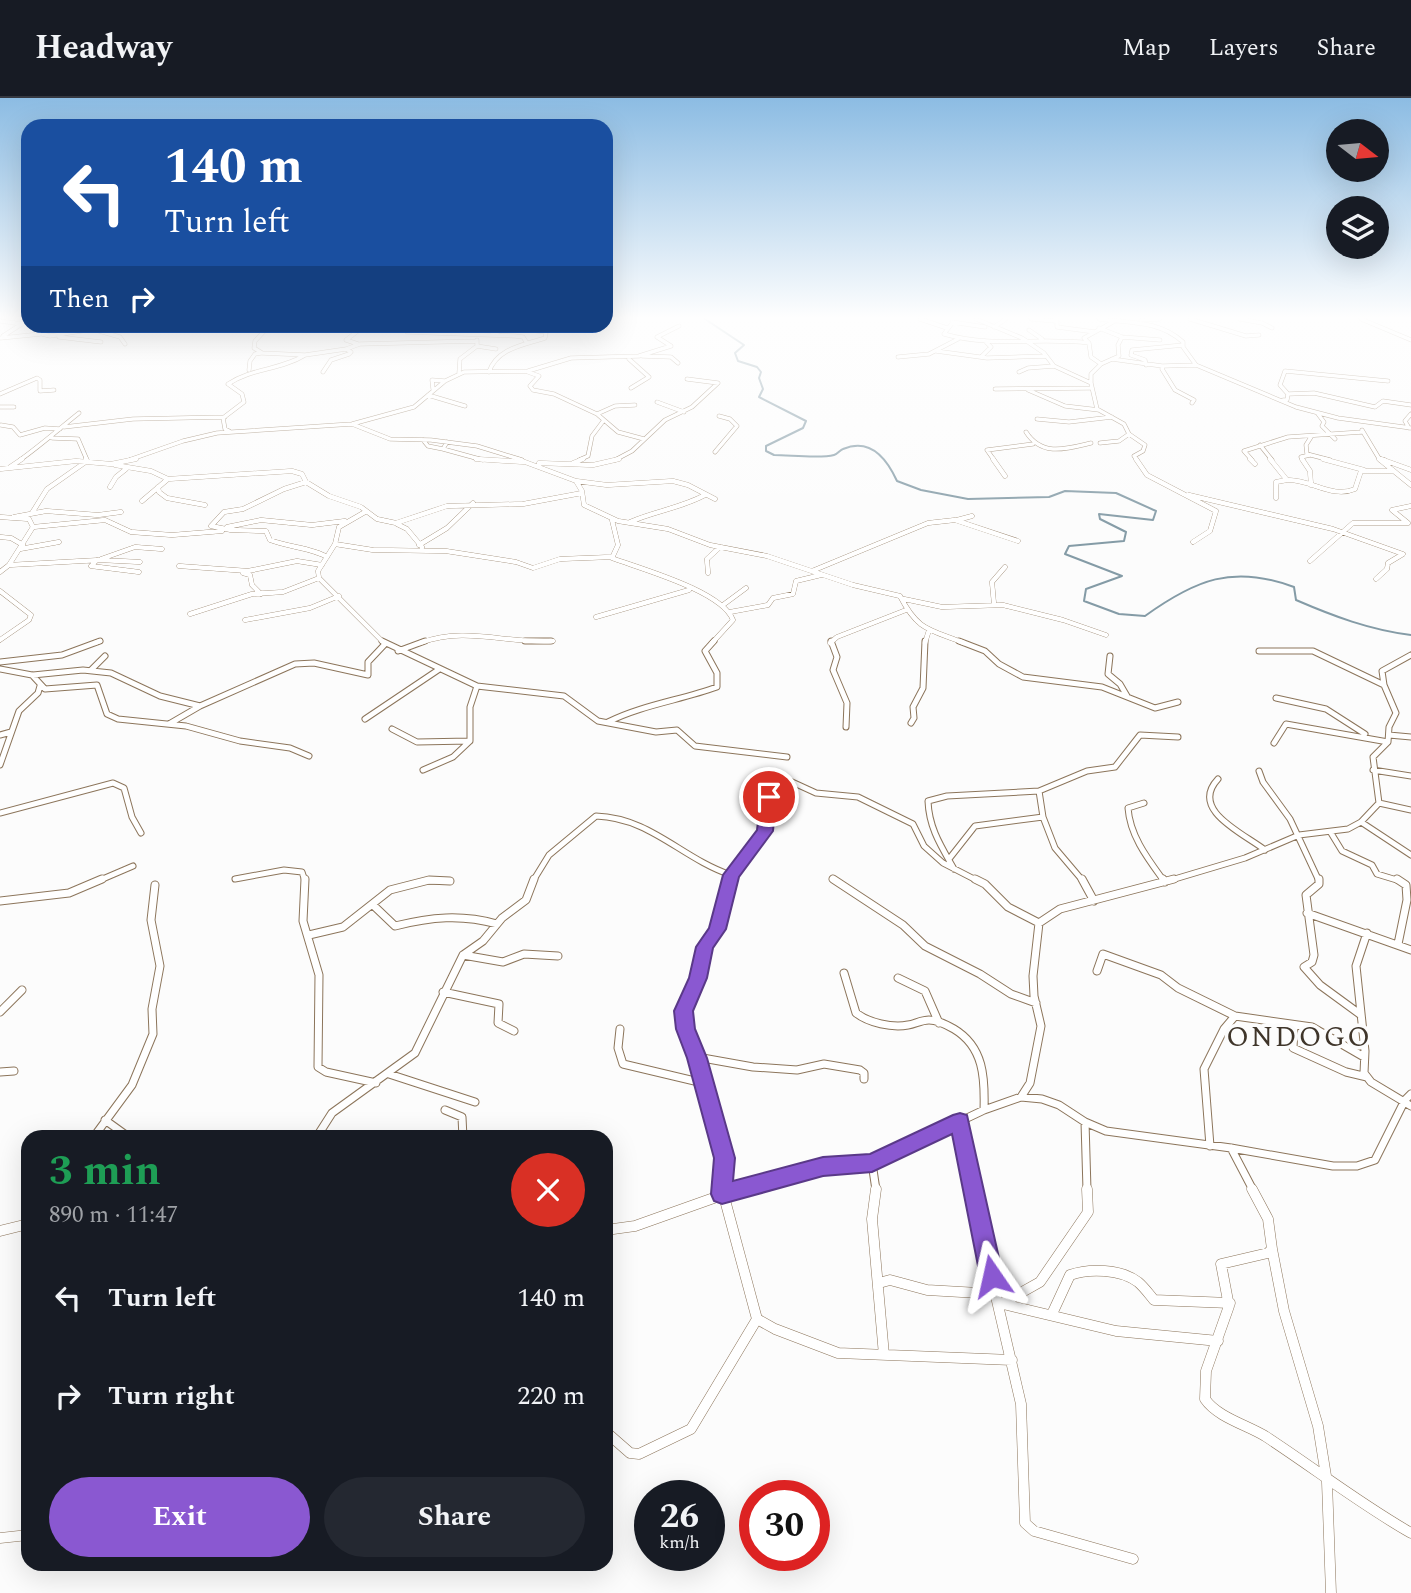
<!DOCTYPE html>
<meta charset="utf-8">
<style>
body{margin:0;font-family:Spectral,serif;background:#242831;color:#f1f3f6;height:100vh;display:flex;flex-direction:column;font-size:26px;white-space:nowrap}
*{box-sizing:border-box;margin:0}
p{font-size:23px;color:#9ea1a6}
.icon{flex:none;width:38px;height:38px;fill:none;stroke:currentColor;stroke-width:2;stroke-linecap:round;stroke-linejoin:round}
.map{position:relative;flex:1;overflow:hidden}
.panel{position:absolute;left:21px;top:1032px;width:592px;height:441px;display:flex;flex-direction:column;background:#171b24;border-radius:21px;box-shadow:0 7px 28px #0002}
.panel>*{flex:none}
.top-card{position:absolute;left:21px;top:21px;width:592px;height:214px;border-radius:21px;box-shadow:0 7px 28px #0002;background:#1a4fa0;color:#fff;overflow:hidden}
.needle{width:46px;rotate:106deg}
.tools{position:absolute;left:1326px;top:21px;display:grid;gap:14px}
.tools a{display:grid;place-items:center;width:63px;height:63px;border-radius:50%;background:#171b24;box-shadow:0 7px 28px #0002;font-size:35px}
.speed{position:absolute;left:634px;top:1382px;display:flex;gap:14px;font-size:35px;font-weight:700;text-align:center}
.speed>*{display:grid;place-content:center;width:91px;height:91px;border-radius:50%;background:#171b24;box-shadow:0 7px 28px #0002;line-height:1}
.speed small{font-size:18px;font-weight:400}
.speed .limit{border:10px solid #d22;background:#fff;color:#111}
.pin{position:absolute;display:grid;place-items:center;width:60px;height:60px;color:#fff;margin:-30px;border:4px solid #fff;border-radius:50%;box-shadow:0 2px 7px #0007}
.me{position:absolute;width:77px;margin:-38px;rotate:349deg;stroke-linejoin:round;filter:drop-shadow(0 0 5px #0008)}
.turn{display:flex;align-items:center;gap:24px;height:147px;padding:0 28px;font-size:32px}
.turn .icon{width:91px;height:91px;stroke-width:2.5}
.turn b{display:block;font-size:49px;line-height:60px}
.then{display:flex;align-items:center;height:66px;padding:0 28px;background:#0003;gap:14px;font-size:26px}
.round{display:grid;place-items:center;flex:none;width:74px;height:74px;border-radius:37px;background:#242831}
.summary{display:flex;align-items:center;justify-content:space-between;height:119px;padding:0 28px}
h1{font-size:42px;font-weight:700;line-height:52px;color:#1e9e55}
.cta{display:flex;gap:14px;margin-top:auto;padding:14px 28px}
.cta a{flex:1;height:80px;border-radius:42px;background:#8a58d1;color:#fff;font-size:28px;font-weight:700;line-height:80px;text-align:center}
.cta a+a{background:#242831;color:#f1f3f6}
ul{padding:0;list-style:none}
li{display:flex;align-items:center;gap:21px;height:98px;padding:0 28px}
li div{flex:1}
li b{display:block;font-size:26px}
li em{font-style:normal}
header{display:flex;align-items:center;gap:42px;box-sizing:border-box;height:98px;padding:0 35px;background:#171b24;border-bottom:2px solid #363941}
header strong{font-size:33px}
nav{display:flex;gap:38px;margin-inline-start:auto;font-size:24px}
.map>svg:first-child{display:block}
</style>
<header>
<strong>Headway</strong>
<nav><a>Map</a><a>Layers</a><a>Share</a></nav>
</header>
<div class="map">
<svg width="1411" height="1495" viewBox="0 0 1411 1495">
<rect width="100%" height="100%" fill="#fcfcfc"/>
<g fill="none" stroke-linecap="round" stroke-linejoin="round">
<!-- stream -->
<path stroke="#849ba6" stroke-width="2" d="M705,221L744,247L735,255L738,263L757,269L761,274L759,280L763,291L759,299L806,323L803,330L766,348V353L774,357C790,357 820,361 834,357C838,356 840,352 843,351C871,339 887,361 897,383L921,392L968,401L1049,399L1065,393L1116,395L1156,413L1153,422L1099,416L1100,421L1126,434L1124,443L1069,448L1065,456L1122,478L1086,491L1084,503L1119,516L1145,518C1195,482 1233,466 1294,489L1296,502C1333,518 1370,532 1411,537"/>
<defs>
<path id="minor-far4" d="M920,221L947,230
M976,221L1022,240L1044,255L1054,268L1091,285L1097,311L1124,326L1129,336L1145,347L1143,353L1134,358L1137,362
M1031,221L1055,223
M1057,221V229L1095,234
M1099,221C1129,225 1159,222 1183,244V249L1196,267L1296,309L1338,320L1411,330
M1190,221L1246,238L1259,237
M1240,221L1262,225L1272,230
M1361,221L1411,242
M1141,222L1160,221
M0,223L22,226
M952,224L985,229
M953,224L944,236C992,250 1040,239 1089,245
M33,228L42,236L50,238L113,228
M416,228L407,234L515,238L523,239L527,245
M994,229L1006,221
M1099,230L1122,239L1160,242
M1029,232L1042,241
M99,233L120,239L125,246
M493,235L513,230L546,234
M3,238L28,222
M59,239L101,244
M1,240L41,236
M358,246L346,242L359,232
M477,248L496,251
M936,253L987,260L1046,258
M305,257L346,251
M642,258L671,259L678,265
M898,259L929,256L958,241
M981,259L991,249L985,243
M629,261L649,279L631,290
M1112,261L1162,268
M1101,266L1119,258L1118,247L1122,239
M1146,267L1145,262L1131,257L1132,252L1183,247
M249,272L250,263L255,256L261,255
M323,274L331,262L349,256L351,254L346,251L360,246L476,243
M489,274C497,250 524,247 545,240L546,234L561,228
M528,274L539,278L530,288L533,292L554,296L597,316L618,334L644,341
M1019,274L1028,270L1054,268
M459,275L460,261L477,248V242
M1091,285V276L1101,266L1091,259L1089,245L1084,240L1113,224
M433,291L432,282L445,283
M995,291L1090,290
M1028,292L1065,308L1099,312
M0,296L37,280L40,282V293L54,292
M1288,296L1280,287L1285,273L1388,283
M428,297L465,308
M1283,302H1287L1288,296L1314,295L1375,309L1383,303L1411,307
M657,304L684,314
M1192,305L1194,302L1175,292L1162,271L1163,268L1196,267
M0,309H14
M597,316L615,308L635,307
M1318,316L1324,324L1322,328L1335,341
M1037,321L1069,324L1112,319
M352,326L390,341L431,342L477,348L522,362
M1,327L13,329L20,337L45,330L60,331
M64,329L133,321L225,319
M1409,330L1405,323L1411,316
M1362,332L1380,362
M229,333L225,331L223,320L244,304L242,296L228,286C252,270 281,272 305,257L262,255L254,250L255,243L269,228
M1026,334C1042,359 1066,351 1091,345
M1311,339L1306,347L1307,356L1330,362
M52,340L78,341L87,362
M423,342L428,348L443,351
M447,344L443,351L483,362
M1100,345L1119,343L1129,336
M1260,347L1272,362
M715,354L737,328L730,321L719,318
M1381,361L1385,362
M20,362C41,347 59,331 79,315
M129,362L183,343L217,335L352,326L414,309L445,283L464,274L528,273L571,260L639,258L671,248L657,239L679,228
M579,362L588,358L592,338L604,322
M615,362L632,353L665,322L692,309L718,285L687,281
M994,362L987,352L1033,346
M1252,362L1244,353L1288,339L1362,334
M1303,362L1301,359L1310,357"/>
<path id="minor-far3" d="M476,361L524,364
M517,361L576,383L582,393L584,407L618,423L668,431L710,447L767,458L853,487L900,498C918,533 929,531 964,545
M993,361L1005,378
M1136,361L1147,377L1216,413L1210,433L1193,444
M1250,361L1255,366
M1270,361L1287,382L1276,384V400
M1302,361L1310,373L1311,387
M1323,361L1364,372
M1379,361L1411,387
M1381,361L1411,372
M539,365L593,367L619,361
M573,365L583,361
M115,367L151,373L168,381L292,373L302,376L306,384L329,398L361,409L377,421L396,425L447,408L523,406L582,395
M10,369L22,361
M0,371L76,363L111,366L136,361
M1287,382C1311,381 1332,401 1355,391L1361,373H1391
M576,383L607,387L673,383L688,387L715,401
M306,384L284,391L243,411L224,414L211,428L231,432L266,433L270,442C288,449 313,450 327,459
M110,389L116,379L126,371
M158,389L159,394L167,400L205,407
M1189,397L1333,431L1403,456L1388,465L1387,471L1376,481
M142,403L168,381
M365,414L339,429L335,446L318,473L319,480L384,545
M32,415L47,391L87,363L86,361
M0,419L29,421L33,429L9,467L0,474
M14,419L46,413L98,417L121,414
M612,422L618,447L612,460C641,471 722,493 733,522L712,545
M957,422L972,418
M630,424C655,413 681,410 705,397
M397,426L407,431L422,449
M33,429L105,422L131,434L172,437L222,433
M227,429L261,422L312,427L345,423
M0,439L11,440L23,447
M335,446L373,452L446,453L516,464L533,470L560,461L611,459
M419,447L447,430L473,405
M20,451L59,444
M101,461L135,449L162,451
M97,462L91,468L139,474
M1310,463L1353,425H1408L1392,412L1411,408
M9,467L100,462L140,464
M179,468L248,473L297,463L322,467
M812,473L928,425L955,422L1018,443
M243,475L250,477L252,487L261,496
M708,475L707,461L720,449
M0,493L31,517L29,522L0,542
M904,501L942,509L1003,507L1063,522L1106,537
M994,506L992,484L1005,469
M723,507L746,490
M730,514L768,507L773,500L793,496L796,483L821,477
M190,516L252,496L283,494L319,480
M596,519L689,492
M245,522L310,510L339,498
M95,545L100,543
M420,545C467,528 505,546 553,543
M830,545L837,539L906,512
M925,545L929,532"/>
<path id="minor-far2" d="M382,543L477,588L564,598L598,623L656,634L677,632L695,648L787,659
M525,543H551
M831,543L837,559L833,572L847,605L846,629
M959,543L985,553L999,566L1023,579L1102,589L1155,610L1178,604
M398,553L425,543
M1259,553H1313L1384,587
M1110,558L1108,576L1120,586L1127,598
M0,564L62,557L100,543
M0,571L32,577L45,591L97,587L107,616L118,621L186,628L240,643L290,650L309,658
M91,572L105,558
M33,577L83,572L111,575L160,598L200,608
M1276,600L1326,611L1365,636
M365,621L438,572
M608,624C642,607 681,602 717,589V575L705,553L714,543
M911,625L914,620L913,609L923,590L925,543
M169,626L200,608L295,566L314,565L368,577V564L385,546
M392,631L417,644L470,643
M0,637L11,634
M1389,637L1411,639
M1274,645L1286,626L1388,644
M0,667L19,613L38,595L40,588
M423,672L453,659L470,643V609L477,588
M1373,672L1411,678
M1259,673L1263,684L1290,721L1319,783
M1218,681C1189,712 1243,735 1265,752
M792,684L816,695L858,699L913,726L924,748L943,765L978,783
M1144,705L1128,710C1130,738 1148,761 1164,783
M1379,705L1411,712
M0,715L113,685L124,690L132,719L141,735
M1361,724L1411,757
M1331,735L1342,753L1372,767L1377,776L1400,783
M949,761L975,728L1043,719
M954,771C941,748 929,730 928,703L947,698L1039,693
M235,781L284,772L302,774L305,783
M833,781L836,783
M98,783L133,768
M426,783H444
M533,783L549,757L596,718C651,720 681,760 731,777
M730,783L731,777L765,733L769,699
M1083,783L1055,750L1043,719L1039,693L1087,673L1115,669L1140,637L1178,639
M1168,783L1245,760L1299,737L1348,731L1361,724L1379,705L1373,659L1388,644L1389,629L1396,615L1384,587L1382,573L1411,557"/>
<path id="minor-far1" d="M305,781L303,823L319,877L318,969L326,974L376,985
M833,781L903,827L925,848L980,876L1011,896L1036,905
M975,781L985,786L1008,809L1039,825
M1082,781L1094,803
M1163,781L1165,784
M1319,781V786L1306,797L1314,857L1312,864L1304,869L1320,887L1361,917
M1397,781L1406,787L1407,802L1398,846
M0,803L69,795L102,781
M373,807L395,828C431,819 461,816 497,826
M1307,815L1411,852
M1367,835L1356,868L1365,953L1364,975L1371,984L1411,1008
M309,837L343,829L390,792L429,782L450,783
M463,857L503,864L524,856L558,858
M1097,873L1103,856L1161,877L1178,890L1235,918L1312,929L1364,959
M844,875L856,915C869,925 892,930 908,927C915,926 921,922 929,922C937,922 947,927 954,931C984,949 985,980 984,1012
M898,880L925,893L939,925
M443,894L499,906L498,925L514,933
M0,914L22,892
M1294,927L1293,950L1346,974L1367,979
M620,931L618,950L623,966L703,985
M697,959L753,969L797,972L824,966L860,972L864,975V981
M0,974L14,973
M389,976L475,1004
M1021,999L1030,985L1041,928L1034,898L1033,878L1039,825L1060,811L1174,781
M445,1012L462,1019L463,1040
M105,1022L130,1040
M960,1023L973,1092
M1085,1024L1087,1092
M93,1040L132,987L153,936L152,911L160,868L151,822L155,787
M316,1040L332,1015L415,955L463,857L483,843L502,820L526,802L534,781
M1210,1048L1204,971L1224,931L1235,918
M1231,1050L1253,1092
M872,1065L876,1092
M722,1092L725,1060L683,913L698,880L705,849L717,831L730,781
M734,1092L823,1068L872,1065L984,1012L1021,999L1042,1001L1059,1007L1085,1024L1106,1033L1231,1050L1333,1068H1357L1375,1062L1405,1002L1411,996"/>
<path id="minor" d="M722,1091L757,1221L775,1231L838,1255L1012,1262
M876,1091L872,1121L884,1257
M973,1091L983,1125L987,1160L1021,1306L1025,1425L1034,1433L1133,1461
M1252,1091L1268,1121L1272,1151L1268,1155L1221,1166L1229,1208L1206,1273L1205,1301C1217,1319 1247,1327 1265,1338C1314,1370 1360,1406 1411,1435
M606,1132L635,1128L739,1091
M0,1133L28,1126
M1272,1151L1284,1213L1318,1328L1327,1384L1331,1495
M879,1185L890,1182L927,1192L996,1196
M999,1205L1116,1233L1218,1243
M1001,1206L1040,1184L1088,1114L1087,1091
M1052,1216L1070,1177C1089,1170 1121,1171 1138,1184C1144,1189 1149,1196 1154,1202L1230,1205
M606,1334L630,1355L639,1356L691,1331L757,1221
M0,1440L28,1437"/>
</defs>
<!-- minor-far4 casing -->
<use href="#minor-far4" stroke="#8c755b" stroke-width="4.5"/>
<!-- minor-far3 casing -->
<use href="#minor-far3" stroke="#8c755b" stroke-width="5"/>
<!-- minor-far2 casing -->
<use href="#minor-far2" stroke="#8c755b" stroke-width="7"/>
<!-- minor-far1 casing -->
<use href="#minor-far1" stroke="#8c755b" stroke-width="9"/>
<!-- minor casing -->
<use href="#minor" stroke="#8c755b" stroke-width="11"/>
<!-- minor-far4 -->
<use href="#minor-far4" stroke="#fff" stroke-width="3.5"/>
<!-- minor-far3 -->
<use href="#minor-far3" stroke="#fff" stroke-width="4.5"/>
<!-- minor-far2 -->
<use href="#minor-far2" stroke="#fff" stroke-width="5"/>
<!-- minor-far1 -->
<use href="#minor-far1" stroke="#fff" stroke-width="7"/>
<!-- minor -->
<use href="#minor" stroke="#fff" stroke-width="10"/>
</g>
<!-- sky -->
<linearGradient id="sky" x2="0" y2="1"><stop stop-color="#8cbce3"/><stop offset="0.51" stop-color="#fefefe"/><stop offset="1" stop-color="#fefefe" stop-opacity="0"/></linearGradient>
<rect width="1411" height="431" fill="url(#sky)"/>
<!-- route -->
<path fill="#8a58d1" stroke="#5a3988" stroke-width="2" d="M769,694L776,699L773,733L739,779L726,831L713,850L707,880L693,913L695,931L707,960L735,1060L733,1083L823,1059L870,1056L953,1017L960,1015L967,1017L1003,1178L1000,1186L992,1189L983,1186L980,1178L952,1036L872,1074L823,1078L722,1106L714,1103L711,1096L714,1060L687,960L676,931L674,913L689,880L696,849L709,830L723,777L757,732L761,699Z"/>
<g text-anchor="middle" stroke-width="7" stroke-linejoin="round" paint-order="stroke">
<!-- quarter labels -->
<g font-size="28" letter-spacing="2" fill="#3f352a" stroke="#fcfcfc">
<text x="1299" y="948">ONDOGO</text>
</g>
</g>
</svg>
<div class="tools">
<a><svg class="needle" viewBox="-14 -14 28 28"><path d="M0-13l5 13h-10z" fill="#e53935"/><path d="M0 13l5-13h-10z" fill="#9ea1a6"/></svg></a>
<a><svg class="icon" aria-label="layers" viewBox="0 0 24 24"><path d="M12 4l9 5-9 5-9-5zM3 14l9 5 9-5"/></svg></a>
</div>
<div class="speed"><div>26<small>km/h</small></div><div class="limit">30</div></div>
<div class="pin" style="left:769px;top:699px;background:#d93025"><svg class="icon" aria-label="arrive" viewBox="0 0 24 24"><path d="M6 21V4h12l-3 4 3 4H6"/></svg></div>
<svg class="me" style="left:992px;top:1178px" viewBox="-20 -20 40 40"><path d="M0-17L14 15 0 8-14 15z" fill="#8a58d1" stroke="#fff" stroke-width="4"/></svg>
<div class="top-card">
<div class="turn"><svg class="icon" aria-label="left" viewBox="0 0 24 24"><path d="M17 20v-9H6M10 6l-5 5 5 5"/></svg><div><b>140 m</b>Turn left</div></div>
<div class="then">Then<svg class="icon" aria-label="right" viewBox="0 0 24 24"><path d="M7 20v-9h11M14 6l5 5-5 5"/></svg></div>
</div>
<section class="panel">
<div class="summary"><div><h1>3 min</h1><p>890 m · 11:47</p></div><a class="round" style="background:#d93025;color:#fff"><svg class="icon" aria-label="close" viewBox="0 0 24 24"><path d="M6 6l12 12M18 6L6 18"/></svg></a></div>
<ul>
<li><svg class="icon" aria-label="left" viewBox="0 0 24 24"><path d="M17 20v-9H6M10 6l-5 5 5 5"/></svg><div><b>Turn left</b></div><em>140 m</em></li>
<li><svg class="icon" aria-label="right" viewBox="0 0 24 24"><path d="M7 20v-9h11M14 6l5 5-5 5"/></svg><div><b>Turn right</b></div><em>220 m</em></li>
</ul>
<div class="cta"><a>Exit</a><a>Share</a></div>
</section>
</div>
